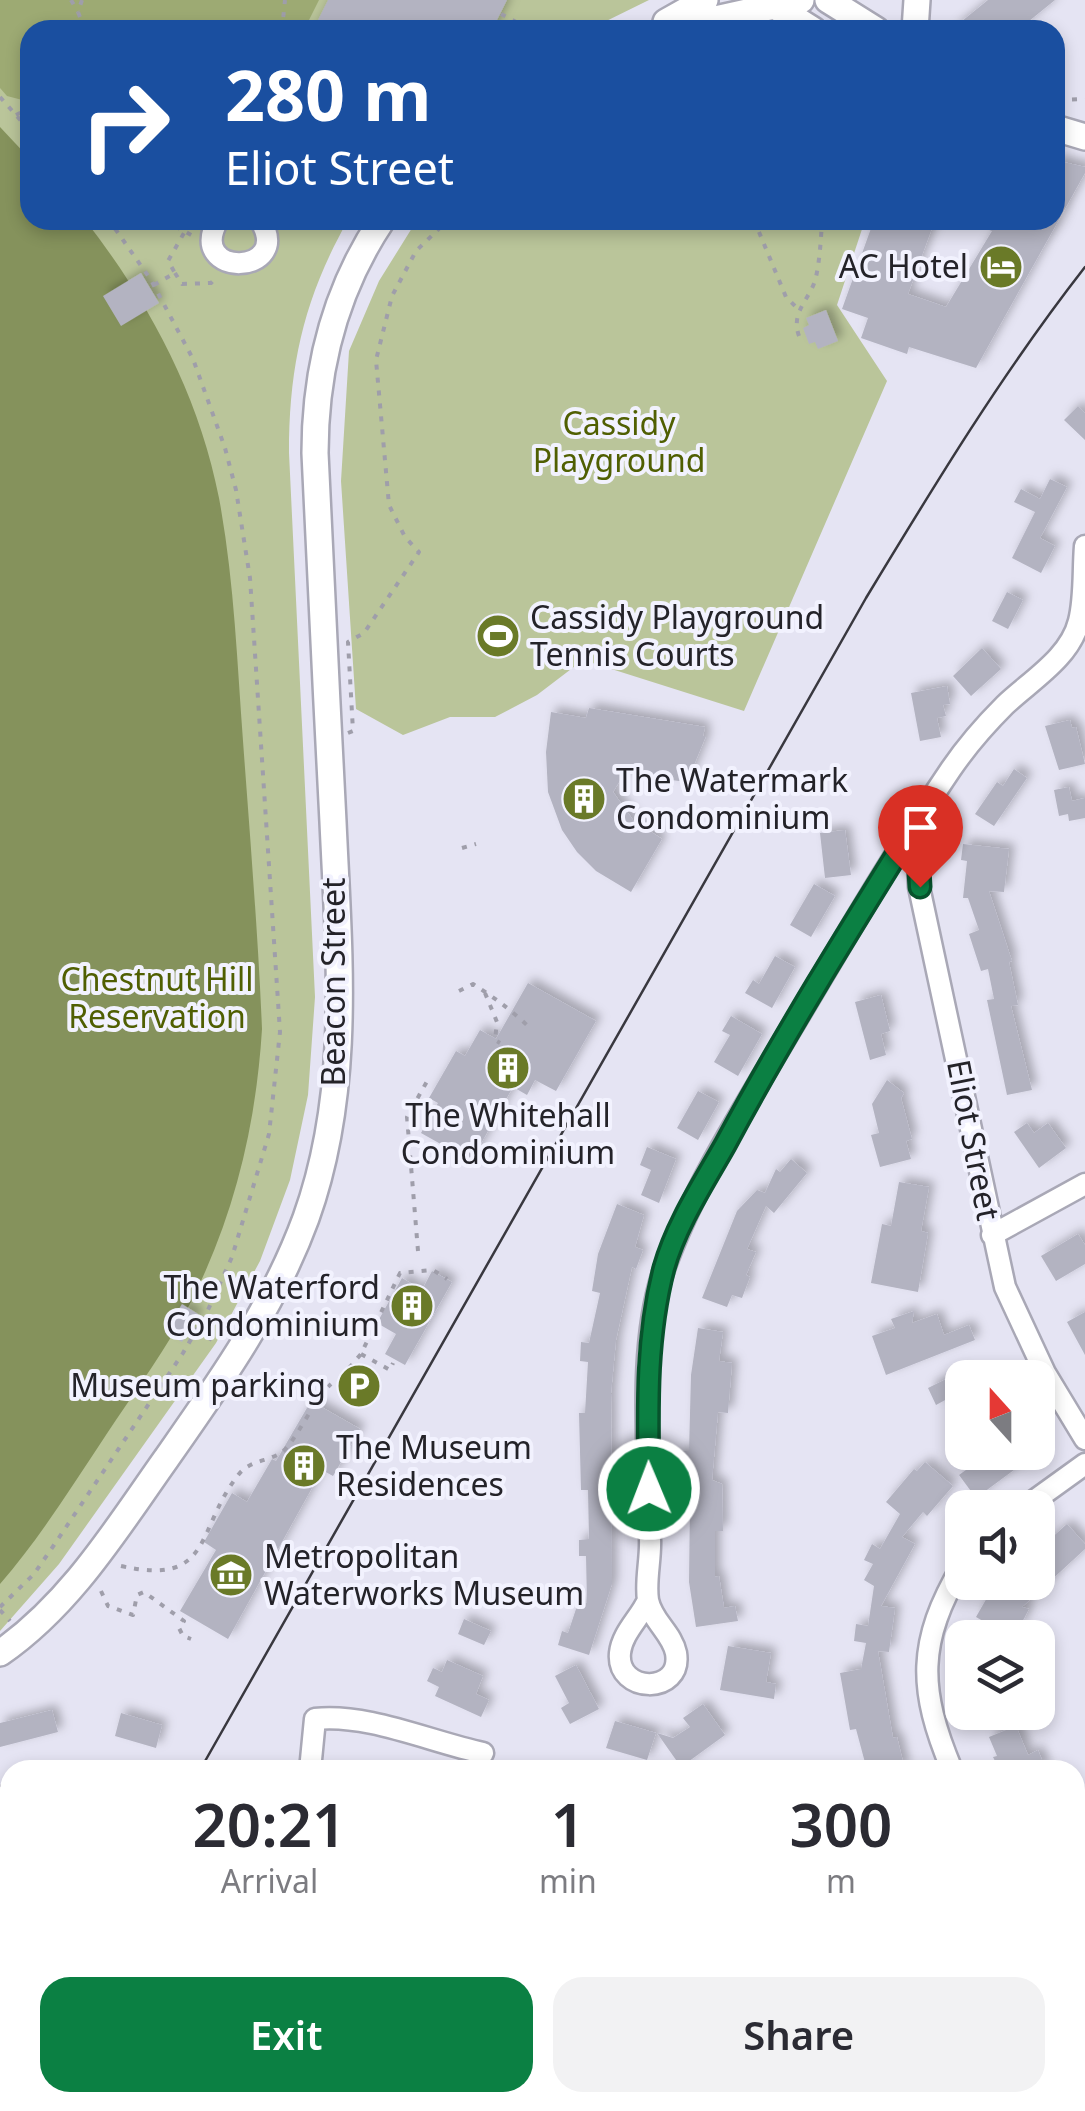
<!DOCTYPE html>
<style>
body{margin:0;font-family:"Noto Sans",sans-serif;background:#f2f2f3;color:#2b2b33;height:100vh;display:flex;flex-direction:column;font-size:38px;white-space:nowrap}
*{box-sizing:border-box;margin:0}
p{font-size:32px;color:#7c7c81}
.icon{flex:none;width:55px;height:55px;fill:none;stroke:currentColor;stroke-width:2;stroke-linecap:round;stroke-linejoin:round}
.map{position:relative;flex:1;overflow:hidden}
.sheet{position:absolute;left:0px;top:1760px;width:1085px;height:352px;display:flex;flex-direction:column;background:#fff;border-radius:30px 30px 0 0;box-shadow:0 5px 15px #0003}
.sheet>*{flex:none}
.guide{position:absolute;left:20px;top:20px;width:1045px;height:210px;border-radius:30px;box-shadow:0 5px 15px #0003;background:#1a4fa0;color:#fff;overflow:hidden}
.needle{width:65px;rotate:339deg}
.tools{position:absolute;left:945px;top:1360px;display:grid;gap:20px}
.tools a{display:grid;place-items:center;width:110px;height:110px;border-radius:20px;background:#fff;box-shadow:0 5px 15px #0003;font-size:50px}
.pin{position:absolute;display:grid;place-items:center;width:85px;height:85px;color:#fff;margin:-102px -42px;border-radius:50% 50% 50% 0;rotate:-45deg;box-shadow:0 0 10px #0007}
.pin .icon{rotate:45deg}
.me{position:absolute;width:110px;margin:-55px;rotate:359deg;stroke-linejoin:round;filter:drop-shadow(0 0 8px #0008)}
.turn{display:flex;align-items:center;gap:35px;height:210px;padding:0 40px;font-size:45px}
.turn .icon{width:130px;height:130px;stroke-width:2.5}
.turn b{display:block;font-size:70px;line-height:85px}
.eta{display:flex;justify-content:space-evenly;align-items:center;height:170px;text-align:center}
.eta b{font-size:60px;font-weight:600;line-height:70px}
.primary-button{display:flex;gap:20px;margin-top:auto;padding:20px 40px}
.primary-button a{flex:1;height:115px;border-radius:30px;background:#0b8043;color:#fff;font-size:40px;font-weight:600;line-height:115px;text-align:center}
.primary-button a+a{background:#f2f2f3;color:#2b2b33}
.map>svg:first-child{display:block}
</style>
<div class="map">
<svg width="1085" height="2111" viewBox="0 0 1085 2111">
<defs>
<filter id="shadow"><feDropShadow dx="5.5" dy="-5.5" stdDeviation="5" flood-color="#0004"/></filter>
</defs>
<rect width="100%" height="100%" fill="#e5e4f3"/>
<!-- green -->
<path fill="#bac59a" d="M0,0H649L588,30H30V220H348C304,298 289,365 289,453L315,997L308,1095L290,1180L260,1261L216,1343L59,1564L0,1631Z
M417,220H865L837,305L887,381L744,711L583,660L537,695L495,717H450L403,735L356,709L341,481L349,351L379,281Z"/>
<!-- forest -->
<path fill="#9daa73" d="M0,0H319L304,30H30V102L7,96L0,88Z"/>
<!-- water -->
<path fill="#85925c" d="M0,127L30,159V220H85C149,302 199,395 219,498C234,578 237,660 243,741C250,837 258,933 262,1029C256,1125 235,1213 192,1300C168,1347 135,1391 106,1435C72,1486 40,1538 0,1584Z"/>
<!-- building -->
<path fill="#b3b3c1" filter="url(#shadow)" d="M328,0H507L492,30H313Z
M988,0H1055L1018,30H951Z
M1055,160L1085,167V173L976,368L909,347L907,354L861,338L868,318L842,309L874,220H935L908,294L946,307L992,231L989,230L994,220H1055Z
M141,273L159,303L121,326L103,296Z
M826,310L838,341L818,349L815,342L809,344L803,328L809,325L806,318Z
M1078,406L1085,413V440L1064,420Z
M1050,479L1067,487L1040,538L1055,546L1041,573L1012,558L1035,512L1014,502L1021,489L1040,499Z
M1007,592L1023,600L1008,629L992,621Z
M982,648L1001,669L971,696L953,676Z
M947,686L950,704L943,705L946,716L937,718L941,737L920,741L911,693Z
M589,708L705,727L703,736H706L687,782L624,774L613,792L633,820L662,839L631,892L596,871L577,852L562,830L548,792L546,752L551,712L586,718Z
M1070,720L1072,728L1076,727L1085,764L1059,770L1045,726Z
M1014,769L1027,778L994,826L975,814L997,782L1003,786Z
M1069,787L1072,801L1085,798V818L1069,821L1068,814L1059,816L1054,790Z
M845,830L851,875L825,878L820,833Z
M963,844L1009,849L1004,892L989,891L1012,961L1009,962L1018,1005L1011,1006L1032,1090L1007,1095L987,1000L994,999L988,969L981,971L969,934L979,930L968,898H963L967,861L961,860Z
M814,884L835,896L811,937L790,925Z
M775,956L795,967L772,1008L745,993L753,980L759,984Z
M528,983L596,1021L556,1091L535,1080L527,1095L513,1087L471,1161L421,1133L438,1103L429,1098L456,1051L465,1056L480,1030L496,1039Z
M881,995L890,1031L881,1034L886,1055L870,1060L855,1002Z
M731,1016L762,1034L738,1076L714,1062L730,1035L722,1031Z
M887,1080L904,1093L901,1098L912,1139L906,1141L911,1159L880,1167L871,1135L879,1133L872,1104Z
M698,1091L719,1102L698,1140L677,1128Z
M1027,1123L1034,1133L1048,1123L1066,1148L1039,1168L1014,1132Z
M647,1147L676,1159L659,1203L641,1195L651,1170L640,1165Z
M791,1159L807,1173L774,1213L766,1206L747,1249L756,1252L746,1275L750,1277L742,1298L732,1295L727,1307L702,1298L737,1211L757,1190L765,1193L776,1169L780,1172Z
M899,1182L929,1187L921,1231L928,1233L918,1292L871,1283L882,1224L891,1226Z
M617,1204L644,1215L635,1247L643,1250L636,1269L632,1267L616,1340L611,1393L612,1584L589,1655L558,1645L562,1631L568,1633L579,1600L587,1603L586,1556H579V1540L589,1539L588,1490H581L579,1413H585L588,1362L580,1361L581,1342L589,1343L600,1293L592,1291L598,1254Z
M1078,1234L1085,1245V1264L1056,1281L1041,1256Z
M432,1271L452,1282L405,1365L385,1354L396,1334L377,1323L402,1278L422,1290Z
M182,1304L198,1314L182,1342L165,1332Z
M914,1311L912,1323L937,1314L944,1335L969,1325L975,1340L886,1375L872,1336L895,1328L891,1319Z
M1085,1312V1355L1067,1322Z
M698,1328L723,1332L719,1361L732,1363L728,1413L718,1412L712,1480L722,1484L723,1531H715V1577L719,1576L724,1608L735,1606L738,1621L696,1627L689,1582L690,1502H686L687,1482H681L682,1475H678V1451H689L691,1375Z
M962,1371V1431L947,1399L936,1405L928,1388Z
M311,1401L360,1429L333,1476L322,1470L228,1639L180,1611L216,1550L204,1542L232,1493L247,1502L272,1459L276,1461Z
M977,1452H1014L1022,1464L976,1498L959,1475L981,1459Z
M925,1462L953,1486L927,1516L923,1512L902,1537L915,1544L881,1606L895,1608L889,1652L878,1651L893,1738L897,1737L905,1770H867L856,1729L850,1730L840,1673L861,1669L866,1643L854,1641L856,1624L868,1626L874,1586L864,1580L873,1564L864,1560L872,1544L880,1549L900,1514L886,1502L914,1469L917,1471Z
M1067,1524L1085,1544V1549L1022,1607L1029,1609L1019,1628L1012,1624L1004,1638H992L978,1630L983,1621L976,1617L988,1596L995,1599L1004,1582H1038V1550Z
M464,1619L491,1631L484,1645L458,1634Z
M728,1646L771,1653L766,1682L776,1684L774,1699L720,1690Z
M447,1660L483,1676L476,1694L489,1700L481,1717L435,1696L439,1687L427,1681L433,1668L442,1672Z
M576,1665L599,1709L570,1724L561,1708L569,1703L555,1676Z
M703,1704L725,1735L681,1767L657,1733L673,1738L690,1727L683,1718Z
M52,1710L58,1732L0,1747V1723Z
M121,1713L162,1725L156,1748L115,1736Z
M615,1721L656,1733L647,1760L606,1748Z
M1016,1726L1028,1755L1038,1750L1046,1770H992L998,1767L993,1757L997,1756L989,1737Z"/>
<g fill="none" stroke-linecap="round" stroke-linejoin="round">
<defs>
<path id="minor" d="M218,220C185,279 295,276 260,220
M916,823L919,887L1005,1287L1045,1373L1085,1439
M992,1235L1085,1184
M1024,1508L1085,1464
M648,1600C640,1618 622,1633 620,1653C616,1694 683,1695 676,1653C672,1633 652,1621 648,1600C645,1581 651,1559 650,1539C649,1454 636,1341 667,1261C698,1179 748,1102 792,1027C844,940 894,853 951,769C966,747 986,724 1005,705C1030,681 1070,658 1079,621C1085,598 1083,570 1085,546
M310,1770L315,1719C367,1713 431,1742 483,1753
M952,1770C918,1689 917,1642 962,1566
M0,1797H10
M1075,1861L1085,1856
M1075,1967L1085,1966
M231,2111L235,2102
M443,2111L448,2102
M816,2111L818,2102"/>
<path id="major" d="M828,0L876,30
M770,3L813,30
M666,22L705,0
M666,30L801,0
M915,30L917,0
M1055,128L1085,137
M0,1653C71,1604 117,1528 166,1459C220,1382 273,1308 306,1218C352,1090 339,956 333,822C327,699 320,576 315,453C315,369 335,290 382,220"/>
</defs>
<!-- minor casing -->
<use href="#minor" stroke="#a9a8b6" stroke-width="25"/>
<!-- major casing -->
<use href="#major" stroke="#a9a8b6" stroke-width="30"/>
<!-- path -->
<path stroke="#9f9eaa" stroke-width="4" stroke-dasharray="5 8" stroke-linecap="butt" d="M71,0L78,12
M82,0L78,12L85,30
M501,14L531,30
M282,30L285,0
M0,97L30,131
M1059,100L1085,99
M16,115L30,108
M164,220L193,236
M754,220L786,297L798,309
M175,273L182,284L211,283L216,278
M154,285L175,273L168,261L184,233
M799,336C790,311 811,299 816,277C820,258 821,239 822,220
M348,733L353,731L348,642L364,633L419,552L405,537L389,505L376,360L392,296L416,251L448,220
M462,848L476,844
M459,991L473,984C496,999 509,1008 530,1028
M485,993L497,1022L495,1040L500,1043
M418,1251L407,1117L430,1076
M196,1331L218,1343
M361,1354L390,1370L393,1363
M349,1368L361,1354L400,1273L433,1270L447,1279
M121,1566C214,1587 195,1529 239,1474C249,1461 268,1461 281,1453C295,1443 313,1401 331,1384
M101,1591L108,1606L133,1615L137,1595L144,1592L184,1621L179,1628L183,1636L191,1639
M0,1607L34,1574L54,1545L183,1353L207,1312L232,1257L269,1134L280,1032L250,578L236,490L225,448L193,359L151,280L109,220
M0,1610L10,1621"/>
<!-- minor -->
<use href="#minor" stroke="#fff" stroke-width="20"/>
<!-- major -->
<use href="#major" stroke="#fff" stroke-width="25"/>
<!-- tram -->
<path stroke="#39383f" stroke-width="2.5" d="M200,1770L866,598C935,484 1003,372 1085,267
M19,2111L24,2102"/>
</g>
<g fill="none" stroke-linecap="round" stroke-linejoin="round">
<defs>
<path id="route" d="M649,1489C648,1415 645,1341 664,1268C676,1225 703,1184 725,1145C784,1035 850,929 916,823L920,887"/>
</defs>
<!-- route casing -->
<use href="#route" stroke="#07532c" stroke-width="25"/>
<!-- route -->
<use href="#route" stroke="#0b8043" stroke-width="18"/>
</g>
<!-- icons -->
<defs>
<symbol id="hotel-disc" viewBox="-11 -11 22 22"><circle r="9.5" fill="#6a7a28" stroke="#f2f2fe"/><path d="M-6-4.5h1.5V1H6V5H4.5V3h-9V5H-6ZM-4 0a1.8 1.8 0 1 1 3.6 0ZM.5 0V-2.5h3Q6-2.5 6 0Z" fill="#fff"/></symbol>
<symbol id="stadium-disc" viewBox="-11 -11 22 22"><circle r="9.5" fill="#6a7a28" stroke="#f2f2fe"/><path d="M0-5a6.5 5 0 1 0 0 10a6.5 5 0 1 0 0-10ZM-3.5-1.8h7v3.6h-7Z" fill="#fff"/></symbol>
<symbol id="building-disc" viewBox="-11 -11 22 22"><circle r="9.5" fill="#6a7a28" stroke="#f2f2fe"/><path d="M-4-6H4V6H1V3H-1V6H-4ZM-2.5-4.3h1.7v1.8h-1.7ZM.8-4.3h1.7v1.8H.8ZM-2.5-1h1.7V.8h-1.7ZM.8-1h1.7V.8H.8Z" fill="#fff"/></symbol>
<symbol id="parking-disc" viewBox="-11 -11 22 22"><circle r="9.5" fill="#6a7a28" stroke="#f2f2fe"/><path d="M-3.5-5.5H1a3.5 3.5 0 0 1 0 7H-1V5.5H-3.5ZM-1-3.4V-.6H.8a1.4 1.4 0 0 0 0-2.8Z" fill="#fff"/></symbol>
<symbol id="museum-disc" viewBox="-11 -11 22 22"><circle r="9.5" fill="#6a7a28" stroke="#f2f2fe"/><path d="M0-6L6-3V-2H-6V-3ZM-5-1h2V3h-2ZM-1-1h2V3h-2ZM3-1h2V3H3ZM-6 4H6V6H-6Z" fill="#fff"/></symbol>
</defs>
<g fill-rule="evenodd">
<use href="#hotel-disc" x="976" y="242" width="50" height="50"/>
<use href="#stadium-disc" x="473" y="611" width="50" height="50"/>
<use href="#building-disc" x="559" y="774" width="50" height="50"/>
<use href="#building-disc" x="483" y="1043" width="50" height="50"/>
<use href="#building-disc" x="387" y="1281" width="50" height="50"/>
<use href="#parking-disc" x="334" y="1361" width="50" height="50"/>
<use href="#building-disc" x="279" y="1441" width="50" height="50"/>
<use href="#museum-disc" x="206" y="1550" width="50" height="50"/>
</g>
<g text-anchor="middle" stroke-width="8" stroke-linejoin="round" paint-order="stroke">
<!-- poi labels -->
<g font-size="32" fill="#242329" stroke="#f2f2fe" text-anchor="start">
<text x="968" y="278" text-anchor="end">AC Hotel</text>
<text x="530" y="629">Cassidy Playground<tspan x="530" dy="37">Tennis Courts</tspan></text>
<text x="616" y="792">The Watermark<tspan x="616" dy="37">Condominium</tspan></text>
<text x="508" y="1127" text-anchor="middle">The Whitehall<tspan x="508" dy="37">Condominium</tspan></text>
<text x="380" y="1299" text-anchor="end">The Waterford<tspan x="380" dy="37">Condominium</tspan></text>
<text x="326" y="1397" text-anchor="end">Museum parking</text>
<text x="336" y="1459">The Museum<tspan x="336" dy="37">Residences</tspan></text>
<text x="264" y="1568">Metropolitan<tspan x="264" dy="37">Waterworks Museum</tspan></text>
</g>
<!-- park labels -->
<g font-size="32" fill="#505f02" stroke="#f2f2fe">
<text x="619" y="435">Cassidy<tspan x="619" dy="37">Playground</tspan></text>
<text x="157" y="991">Chestnut Hill<tspan x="157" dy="37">Reservation</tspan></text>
</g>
<!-- street labels -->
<g font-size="32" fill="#242329" stroke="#f2f2fe">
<text transform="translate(334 982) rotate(-90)" y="11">Beacon Street</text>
<text transform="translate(973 1140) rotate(79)" y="11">Eliot Street</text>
</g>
</g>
</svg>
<div class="tools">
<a><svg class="needle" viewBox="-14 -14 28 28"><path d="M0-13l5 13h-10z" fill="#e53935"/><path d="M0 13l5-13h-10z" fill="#7c7c81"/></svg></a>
<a><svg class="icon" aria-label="sound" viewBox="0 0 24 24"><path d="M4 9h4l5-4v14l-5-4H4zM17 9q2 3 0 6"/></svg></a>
<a><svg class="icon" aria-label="layers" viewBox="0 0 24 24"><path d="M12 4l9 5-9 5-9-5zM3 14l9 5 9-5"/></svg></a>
</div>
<div class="pin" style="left:920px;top:887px;background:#d93025"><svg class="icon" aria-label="arrive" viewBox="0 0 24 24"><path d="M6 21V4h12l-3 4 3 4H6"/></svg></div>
<svg class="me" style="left:649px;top:1489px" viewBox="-20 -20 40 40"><circle r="17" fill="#0b8043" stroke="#fff" stroke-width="3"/><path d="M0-11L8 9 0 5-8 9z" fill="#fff"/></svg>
<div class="guide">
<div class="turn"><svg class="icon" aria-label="right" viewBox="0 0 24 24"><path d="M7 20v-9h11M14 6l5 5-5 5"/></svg><div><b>280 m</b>Eliot Street</div></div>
</div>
<section class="sheet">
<div class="eta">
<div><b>20:21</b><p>Arrival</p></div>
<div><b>1</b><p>min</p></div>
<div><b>300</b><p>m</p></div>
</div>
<div class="primary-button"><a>Exit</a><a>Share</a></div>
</section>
</div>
